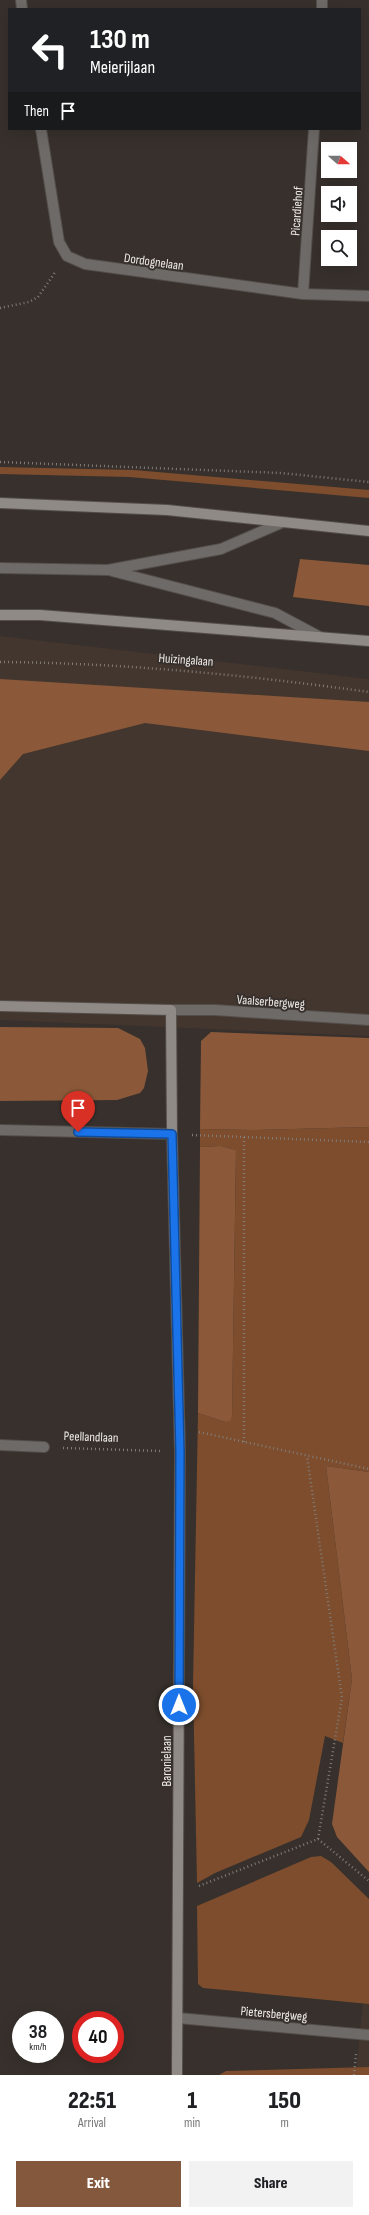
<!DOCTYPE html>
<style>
body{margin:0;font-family:"Sofia Sans Condensed",sans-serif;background:#f2f2f2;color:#202124;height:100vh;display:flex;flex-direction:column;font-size:15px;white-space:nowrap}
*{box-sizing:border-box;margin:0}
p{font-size:13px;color:#757577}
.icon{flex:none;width:22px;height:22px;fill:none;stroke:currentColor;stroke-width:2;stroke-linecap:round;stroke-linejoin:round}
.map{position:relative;height:2075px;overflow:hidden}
.details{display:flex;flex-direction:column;background:#fff;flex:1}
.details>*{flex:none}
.guide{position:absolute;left:8px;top:8px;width:353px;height:122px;border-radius:0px;box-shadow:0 4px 16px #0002;background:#202124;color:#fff;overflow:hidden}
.needle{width:26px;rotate:111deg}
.controls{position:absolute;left:321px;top:142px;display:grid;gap:8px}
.controls a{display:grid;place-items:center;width:36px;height:36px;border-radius:0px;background:#fff;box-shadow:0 4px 16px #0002;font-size:20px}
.speed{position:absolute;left:12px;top:2011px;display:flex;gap:8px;font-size:20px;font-weight:700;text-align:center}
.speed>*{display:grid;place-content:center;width:52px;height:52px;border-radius:50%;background:#fff;box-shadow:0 4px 16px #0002;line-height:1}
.speed small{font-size:10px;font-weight:400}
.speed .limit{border:6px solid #d22;background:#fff;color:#111}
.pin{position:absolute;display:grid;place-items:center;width:34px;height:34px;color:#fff;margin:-41px -17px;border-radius:50% 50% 50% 0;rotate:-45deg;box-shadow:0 0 4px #0007}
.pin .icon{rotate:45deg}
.me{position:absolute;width:44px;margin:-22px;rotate:0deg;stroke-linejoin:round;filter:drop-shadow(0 0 3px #0008)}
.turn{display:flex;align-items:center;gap:14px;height:84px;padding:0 16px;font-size:18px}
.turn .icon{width:52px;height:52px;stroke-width:2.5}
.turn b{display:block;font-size:28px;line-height:34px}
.then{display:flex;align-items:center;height:38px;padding:0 16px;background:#0003;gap:8px;font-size:15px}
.eta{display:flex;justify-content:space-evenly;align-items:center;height:68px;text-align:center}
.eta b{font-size:24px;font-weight:800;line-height:28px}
.button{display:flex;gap:8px;margin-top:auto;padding:8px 16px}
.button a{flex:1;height:46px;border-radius:0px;background:#84583c;color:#fff;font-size:16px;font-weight:800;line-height:46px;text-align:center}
.button a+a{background:#f2f2f2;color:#202124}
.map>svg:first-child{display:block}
</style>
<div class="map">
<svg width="369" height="2075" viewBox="0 0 369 2075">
<rect width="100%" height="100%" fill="#37302c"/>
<!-- built -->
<path fill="#43362e" d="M0,636L369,679V1036L0,1020Z
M369,1938V2075H356Z"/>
<!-- green -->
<path fill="#7d4d2d" d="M0,467L134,470L369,490V498L129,477L0,474Z
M369,1127V1472L326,1466L352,1679L343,1743L325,1736L309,1820L301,1837L215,1873L197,1883L193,1685L198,1413L225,1422L232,1416L236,1150L221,1146L200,1147V1129L253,1130Z
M321,1856L331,1862L369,1899V2004L203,1988L198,1984L197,1906L311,1857Z
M369,2067V2075H219L226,2071Z"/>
<!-- forest -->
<path fill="#8b5939" d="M300,559L369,565V606L293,597Z
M0,679L369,702V751L145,723L23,754L0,780Z
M0,1027L118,1028L140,1039L145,1048L148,1071L144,1088L140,1093L117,1100L0,1101Z
M211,1032L369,1038V1127L253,1130L200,1129L201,1041Z
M221,1146L236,1150L232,1416L230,1421L225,1422L198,1413L200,1147Z
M326,1466L369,1472V1872L337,1837L332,1824L352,1679Z"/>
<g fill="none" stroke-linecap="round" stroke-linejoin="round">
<defs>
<path id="lane" d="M0,568L108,570L221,549L281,523
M112,571L275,613L320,637"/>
<path id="street" d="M21,0L22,9
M322,9V0
M41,129L59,242L67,256L85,264L303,294L369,296
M303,294L314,129
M171,1010H215L369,1020
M0,1130L172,1134
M0,1445L44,1447
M178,2018L369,2035"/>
<path id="secondary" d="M0,503L167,510L369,531
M0,615H40L369,641
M0,1006L171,1010L172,1134L180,1452L177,2075"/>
</defs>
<!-- lane casing -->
<use href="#lane" stroke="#544e4a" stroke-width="12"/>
<!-- street casing -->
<use href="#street" stroke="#544e4a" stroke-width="12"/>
<!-- secondary casing -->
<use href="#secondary" stroke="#544e4a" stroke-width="12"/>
<!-- path -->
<path stroke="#817c78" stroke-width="2.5" stroke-dasharray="1 3" stroke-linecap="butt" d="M0,308L29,302L38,297L56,271
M0,462L281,473L369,482
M0,662C123,663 247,675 369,692
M192,1135L369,1142
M199,1432L369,1469
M244,1442V1137
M63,1448L160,1451
M318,1839L369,1881
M199,1886L318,1839L342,1698L307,1456
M354,2075L356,2054"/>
<!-- lane -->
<use href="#lane" stroke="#6e6a68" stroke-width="10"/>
<!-- street -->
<use href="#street" stroke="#6e6a68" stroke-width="10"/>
<!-- secondary -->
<use href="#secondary" stroke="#908a86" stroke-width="10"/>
</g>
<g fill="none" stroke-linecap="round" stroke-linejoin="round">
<defs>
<path id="route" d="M78,1132L172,1134L180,1452L179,1705"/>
</defs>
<!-- route casing -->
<use href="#route" stroke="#114b97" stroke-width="10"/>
<!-- route -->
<use href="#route" stroke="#1a73e8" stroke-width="7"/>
</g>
<g text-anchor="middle" stroke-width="4" stroke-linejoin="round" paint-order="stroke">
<!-- street labels -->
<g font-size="13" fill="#efebe8" stroke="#37302c">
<text transform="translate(296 211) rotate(-86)" y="5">Picardiehof</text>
<text transform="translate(154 261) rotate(8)" y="5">Dordognelaan</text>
<text transform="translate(186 659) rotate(4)" y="5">Huizingalaan</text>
<text transform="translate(271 1001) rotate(4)" y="5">Vaalserbergweg</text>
<text transform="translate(91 1436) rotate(2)" y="5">Peellandlaan</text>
<text transform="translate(166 1761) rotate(-90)" y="5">Baronielaan</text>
<text transform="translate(274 2013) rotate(5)" y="5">Pietersbergweg</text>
</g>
</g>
</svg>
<div class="controls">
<a><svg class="needle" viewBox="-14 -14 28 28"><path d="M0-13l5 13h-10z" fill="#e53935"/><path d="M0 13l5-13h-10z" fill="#757577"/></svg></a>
<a><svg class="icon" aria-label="sound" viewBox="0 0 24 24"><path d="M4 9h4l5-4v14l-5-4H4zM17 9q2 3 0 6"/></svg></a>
<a><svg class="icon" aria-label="search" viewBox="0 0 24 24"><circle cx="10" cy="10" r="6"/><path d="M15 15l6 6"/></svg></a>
</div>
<div class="speed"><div>38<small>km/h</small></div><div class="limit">40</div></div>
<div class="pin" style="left:78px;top:1132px;background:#d93025"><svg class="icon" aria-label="arrive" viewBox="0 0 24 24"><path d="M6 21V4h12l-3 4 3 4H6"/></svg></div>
<svg class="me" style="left:179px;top:1705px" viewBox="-20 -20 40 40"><circle r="17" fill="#1a73e8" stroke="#fff" stroke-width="3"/><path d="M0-11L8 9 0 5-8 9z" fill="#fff"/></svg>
<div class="guide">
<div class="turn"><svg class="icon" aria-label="left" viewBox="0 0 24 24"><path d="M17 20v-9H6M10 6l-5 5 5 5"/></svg><div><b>130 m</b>Meierijlaan</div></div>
<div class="then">Then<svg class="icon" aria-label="arrive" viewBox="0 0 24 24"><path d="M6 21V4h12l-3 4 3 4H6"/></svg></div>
</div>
</div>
<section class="details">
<div class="eta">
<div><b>22:51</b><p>Arrival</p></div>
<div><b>1</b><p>min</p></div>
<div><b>150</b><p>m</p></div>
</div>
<div class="button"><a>Exit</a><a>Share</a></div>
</section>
